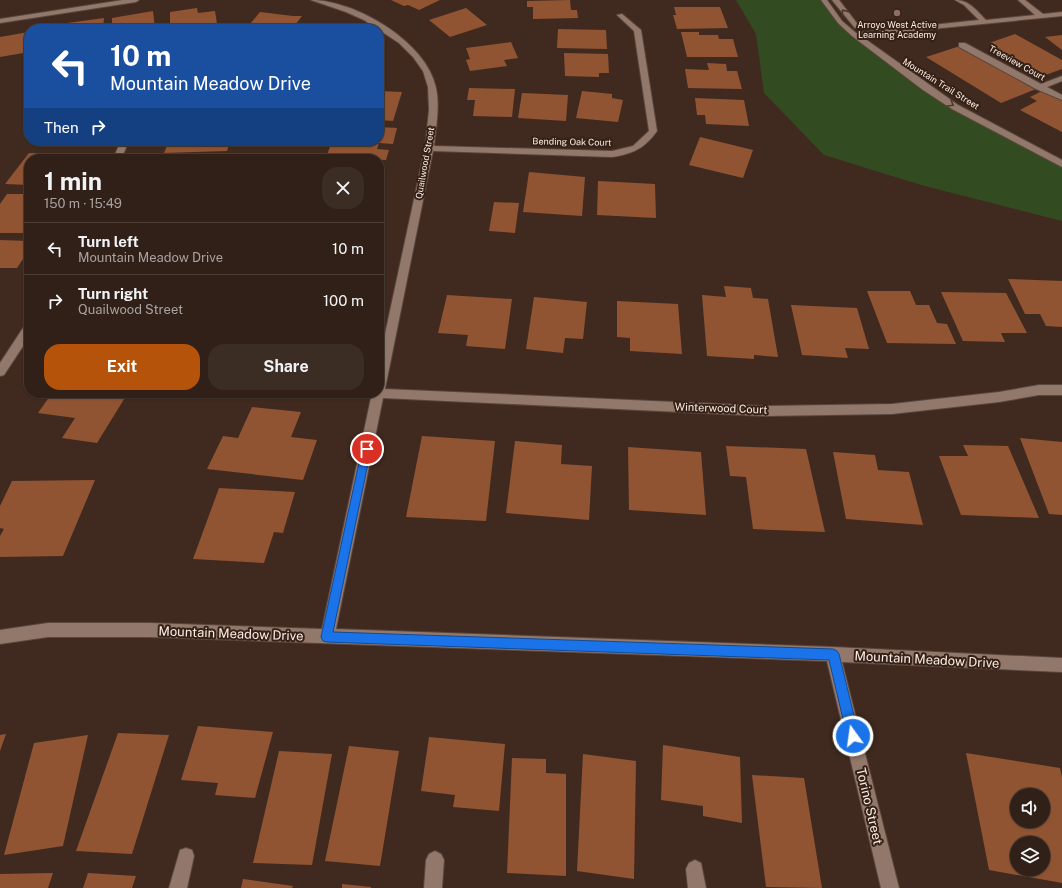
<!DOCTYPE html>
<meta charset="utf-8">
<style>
body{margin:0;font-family:"Public Sans",sans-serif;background:#3c2d24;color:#f1f3f6;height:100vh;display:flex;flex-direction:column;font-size:15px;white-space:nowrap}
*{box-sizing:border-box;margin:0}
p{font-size:13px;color:#a8a3a1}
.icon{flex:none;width:22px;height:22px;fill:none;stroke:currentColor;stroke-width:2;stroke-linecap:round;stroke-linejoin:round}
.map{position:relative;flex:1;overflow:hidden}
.panel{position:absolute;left:24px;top:154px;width:360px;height:244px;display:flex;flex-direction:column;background:#302017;border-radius:16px;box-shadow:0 1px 3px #0004,0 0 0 1px #4b3e36}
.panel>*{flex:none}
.guide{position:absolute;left:24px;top:24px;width:360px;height:122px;border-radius:16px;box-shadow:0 1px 3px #0004,0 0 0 1px #4b3e36;background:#1a4fa0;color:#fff;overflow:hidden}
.tools{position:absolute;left:1010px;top:788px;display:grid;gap:8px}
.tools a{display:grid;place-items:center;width:40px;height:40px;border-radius:50%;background:#302017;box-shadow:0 1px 3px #0004,0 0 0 1px #4b3e36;font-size:20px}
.pin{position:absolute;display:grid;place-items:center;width:34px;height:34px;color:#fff;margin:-17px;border:2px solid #fff;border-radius:50%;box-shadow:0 1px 4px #0007}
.me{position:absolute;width:44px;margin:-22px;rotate:346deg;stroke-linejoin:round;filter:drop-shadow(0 0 3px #0008)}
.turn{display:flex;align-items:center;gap:14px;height:84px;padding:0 20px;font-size:18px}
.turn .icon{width:52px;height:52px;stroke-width:2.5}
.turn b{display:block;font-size:28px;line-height:34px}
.then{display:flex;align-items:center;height:38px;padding:0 20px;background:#0003;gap:8px;font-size:15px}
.round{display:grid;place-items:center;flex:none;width:42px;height:42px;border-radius:16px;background:#3c2d24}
.head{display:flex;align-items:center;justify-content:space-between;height:68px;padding:0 20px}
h1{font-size:24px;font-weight:700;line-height:30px}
.primary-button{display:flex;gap:8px;margin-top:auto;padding:8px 20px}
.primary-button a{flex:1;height:46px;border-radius:16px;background:#b45309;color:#fff;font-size:16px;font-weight:700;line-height:46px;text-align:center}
.primary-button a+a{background:#3c2d24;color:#f1f3f6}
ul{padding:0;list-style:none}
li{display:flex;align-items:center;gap:12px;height:52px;padding:0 20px;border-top:1px solid #4b3e36}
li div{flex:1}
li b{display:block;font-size:15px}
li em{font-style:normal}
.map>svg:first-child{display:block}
</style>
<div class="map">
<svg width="1062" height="888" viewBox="0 0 1062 888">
<rect width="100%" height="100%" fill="#402a1f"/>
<!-- green -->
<path fill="#334b20" d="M736,0H824L840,22L926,88L1062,164V221L921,185L824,155L764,93L756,34Z"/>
<!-- building -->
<path fill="#905433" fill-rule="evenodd" d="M391,0H440L419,10L408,5L404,6Z
M570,0L571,10H577L578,18L533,19V7H527V1Z
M674,7H720L728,28L677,29L673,15H676Z
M197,8L198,13L215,11L217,24L201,29H170V12Z
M466,8L487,25L450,37L429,20Z
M153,11L155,29H112V18Z
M260,12L293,16H302L292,29H246Z
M104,18L103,29H66L67,23Z
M558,29L606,30L607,49L557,48Z
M29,32V52L0,57V37Z
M681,32H699V35H718L719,39H733L738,57H687Z
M1015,34L1062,60V69L1040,77L990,48L996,46L989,43Z
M1062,35V50L1045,37Z
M511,42L518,58L504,60L507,66L470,71L466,60L470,59L466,48Z
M960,46L1036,89L1001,103L926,57Z
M564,53L608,54L609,73H599V77L565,76Z
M707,63L726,64L727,71H737L742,89L688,88L685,69L709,70Z
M469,88L515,89L512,117L473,116L475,100H467Z
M379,91L402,92L393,121L379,120Z
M582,91L612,94V98L623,100L618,122L576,118Z
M1042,91L1062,101V132L1020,110L1037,101L1030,97Z
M522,93L568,95L566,121L518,118Z
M695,98L744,100L749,126L706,124L705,115H697Z
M379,127L397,128L393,144L379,143L377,149L389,150L386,160L326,158L332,141H379Z
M700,137L753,150L743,178L689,165Z
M169,141H230L227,151L164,153Z
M29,153L85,154L82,159H29V185L5,184Z
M529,172L585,177L582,216L523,212Z
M598,181L655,184L656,218L597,215Z
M7,194H29V233H0V204Z
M494,202L519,203L515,233L489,231Z
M0,240L29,241V250L17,268H0Z
M1008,279L1062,281V327L1046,326L1040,314H1025Z
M724,286L751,288L753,298L768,299L778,357L754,355V359L707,356L702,295L726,297Z
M867,291H910L916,305H929L937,323L947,324L956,344L887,343Z
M941,292L1006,293L1027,333H1001L1005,342L963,341Z
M447,295L512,299L505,349L466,346L468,335L438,333Z
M534,297L587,302L583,339L565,338L563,353L526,349Z
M617,301L678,304L682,354L630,351V338L617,337Z
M791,305L857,308L869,349L845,348L848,358L802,355Z
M52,393H140L138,397L126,396L97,443L62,438L75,418L38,413Z
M252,407L301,412L291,437L317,440L303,480L207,469L223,436L238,438Z
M422,436L495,441L486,521L406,517Z
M1020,438L1062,442V515L1049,514Z
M515,441L562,445L561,464L592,466L589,520L506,513Z
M963,445L1008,446L1039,518L961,515L939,456H968Z
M726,446L806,449L825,532L753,529L746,477L730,476Z
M628,447L701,452L706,515L629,510Z
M833,452L875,455L878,470L909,472L923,525L846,519Z
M95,480L63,556L0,557V536L4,529L0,528V506L12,481Z
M219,488L295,492L283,533L274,532L264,563L193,559Z
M198,726L273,732L255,798L215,795L218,783L181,780Z
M118,733L169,735L132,854L76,851Z
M6,734L0,751V735Z
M88,735L63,846L4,855L34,743Z
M429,737L505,744L499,811L453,807L455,795L421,791Z
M663,745L740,757L742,823L703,816V806L661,800Z
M349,746L399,751L380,866L325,861Z
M279,751L332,754L312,865L253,863Z
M966,753L1060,768L1062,777V883L989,870ZM1017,795H1043V821H1017ZM1017,843H1043V869H1017Z
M583,754L636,761L634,879L577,871Z
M512,758L546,759V773L566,774V876L507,873Z
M752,775L804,778L822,888L766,887Z
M53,873L48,888H0V874Z
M88,873L136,876L132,888H83Z
M243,879L293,886L292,888H241Z
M342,884L371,887V888H342Z"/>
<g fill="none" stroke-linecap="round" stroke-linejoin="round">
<defs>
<path id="minor" d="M123,0H139L136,2L0,23V19Z
M311,0C355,0 427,42 436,88C440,106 436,127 434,146L612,151L633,146L649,131L634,31L617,15L622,14L641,30L657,131C645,148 633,154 612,157L433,151L385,389L766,406L892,404L999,392L1039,385H1062V395H1039L999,402L892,414L766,416L383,398L336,629L833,647L1062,658V672L842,662L899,888H881L827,661L150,637H48L0,644V630L48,623H150L322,629L372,393H379V362L425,148L429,110L428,87L423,71L413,57L399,43L364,20L346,12Z
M821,0H827L842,21L856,33L979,20L964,5L955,0C969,0 976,10 986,20L1035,15L1018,0H1025L1043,14L1062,12V16L861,36L958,105L1062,160V167L952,109L923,90L852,36L838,23Z
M832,0H839L859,26V28H855Z
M959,43H965L1041,84L1062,76V81L1047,87L1062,95V100L1036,89L959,47Z
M121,141H129L121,159H113Z
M29,324V337L4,375L0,376V363L25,325Z
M186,848L192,850L194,856L187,888H169L180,850Z
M435,851L441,854L444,860L442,888H424L426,860L429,854Z
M695,860L701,863L706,888H688L686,869L689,863Z"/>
</defs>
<!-- minor casing -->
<use href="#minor" stroke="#59463d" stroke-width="2"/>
<!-- minor -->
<use href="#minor" fill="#92786b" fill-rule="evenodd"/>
</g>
<!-- one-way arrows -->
<defs><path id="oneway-chevron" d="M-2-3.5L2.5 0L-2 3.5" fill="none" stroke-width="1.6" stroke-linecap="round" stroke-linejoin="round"/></defs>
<g stroke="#4c372a">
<use href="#oneway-chevron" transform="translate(844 12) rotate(-126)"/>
<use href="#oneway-chevron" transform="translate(951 104) rotate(31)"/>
</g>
<!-- route -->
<path fill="#1a73e8" stroke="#114b97" d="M367,445L371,449L333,632L833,649L837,651L839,654L859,736L857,741L853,742L849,741L847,736L829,660L327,642L323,641L321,637L362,449Z"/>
<!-- markers -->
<circle fill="#8d6e63" stroke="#352115" stroke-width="1.5" cx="897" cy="13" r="4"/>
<g text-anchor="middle" stroke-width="4" stroke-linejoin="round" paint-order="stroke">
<!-- far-poi labels -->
<g font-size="9" fill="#fbece5" stroke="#352115">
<text x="897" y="28">Arroyo West Active<tspan x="897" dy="10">Learning Academy</tspan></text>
</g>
<!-- far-street labels -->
<g font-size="9" fill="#fbece5" stroke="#352115">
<text transform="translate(1017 63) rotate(29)" y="3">Treeview Court</text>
<text transform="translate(941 84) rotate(32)" y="3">Mountain Trail Street</text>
<text transform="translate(572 142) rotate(1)" y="3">Bending Oak Court</text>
<text transform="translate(425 163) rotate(-80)" y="3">Quailwood Street</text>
</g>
<!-- street labels -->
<g font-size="11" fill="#fbece5" stroke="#352115">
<text transform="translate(721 408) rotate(2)" y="4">Winterwood Court</text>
</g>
<!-- near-street labels -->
<g font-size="13" fill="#fbece5" stroke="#352115">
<text transform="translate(231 633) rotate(2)" y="5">Mountain Meadow Drive</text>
<text transform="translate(927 659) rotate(3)" y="5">Mountain Meadow Drive</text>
<text transform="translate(870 806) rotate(77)" y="5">Torino Street</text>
</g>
</g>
</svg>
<div class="tools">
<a><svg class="icon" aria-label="sound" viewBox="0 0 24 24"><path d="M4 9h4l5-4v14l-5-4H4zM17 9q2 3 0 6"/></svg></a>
<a><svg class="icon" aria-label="layers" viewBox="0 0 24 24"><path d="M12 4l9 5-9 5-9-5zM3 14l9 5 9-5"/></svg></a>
</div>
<div class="pin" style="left:367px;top:449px;background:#d93025"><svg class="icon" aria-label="arrive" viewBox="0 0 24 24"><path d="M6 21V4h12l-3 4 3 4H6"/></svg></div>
<svg class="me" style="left:853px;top:736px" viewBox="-20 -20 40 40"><circle r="17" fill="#1a73e8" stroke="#fff" stroke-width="3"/><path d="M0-11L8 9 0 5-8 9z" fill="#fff"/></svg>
<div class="guide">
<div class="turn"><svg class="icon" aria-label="left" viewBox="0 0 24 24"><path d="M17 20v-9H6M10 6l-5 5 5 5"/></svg><div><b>10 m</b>Mountain Meadow Drive</div></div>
<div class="then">Then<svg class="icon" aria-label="right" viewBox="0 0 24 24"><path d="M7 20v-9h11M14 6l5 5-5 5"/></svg></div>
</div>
<section class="panel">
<div class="head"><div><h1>1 min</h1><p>150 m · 15:49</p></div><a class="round"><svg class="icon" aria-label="close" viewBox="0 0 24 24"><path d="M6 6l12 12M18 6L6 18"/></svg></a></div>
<ul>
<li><svg class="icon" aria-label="left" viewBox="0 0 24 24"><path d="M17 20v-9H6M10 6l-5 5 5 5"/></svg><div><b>Turn left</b><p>Mountain Meadow Drive</p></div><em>10 m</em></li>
<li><svg class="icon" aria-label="right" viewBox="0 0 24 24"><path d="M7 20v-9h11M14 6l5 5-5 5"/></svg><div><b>Turn right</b><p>Quailwood Street</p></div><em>100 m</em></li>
</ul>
<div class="primary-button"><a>Exit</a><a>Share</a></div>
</section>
</div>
